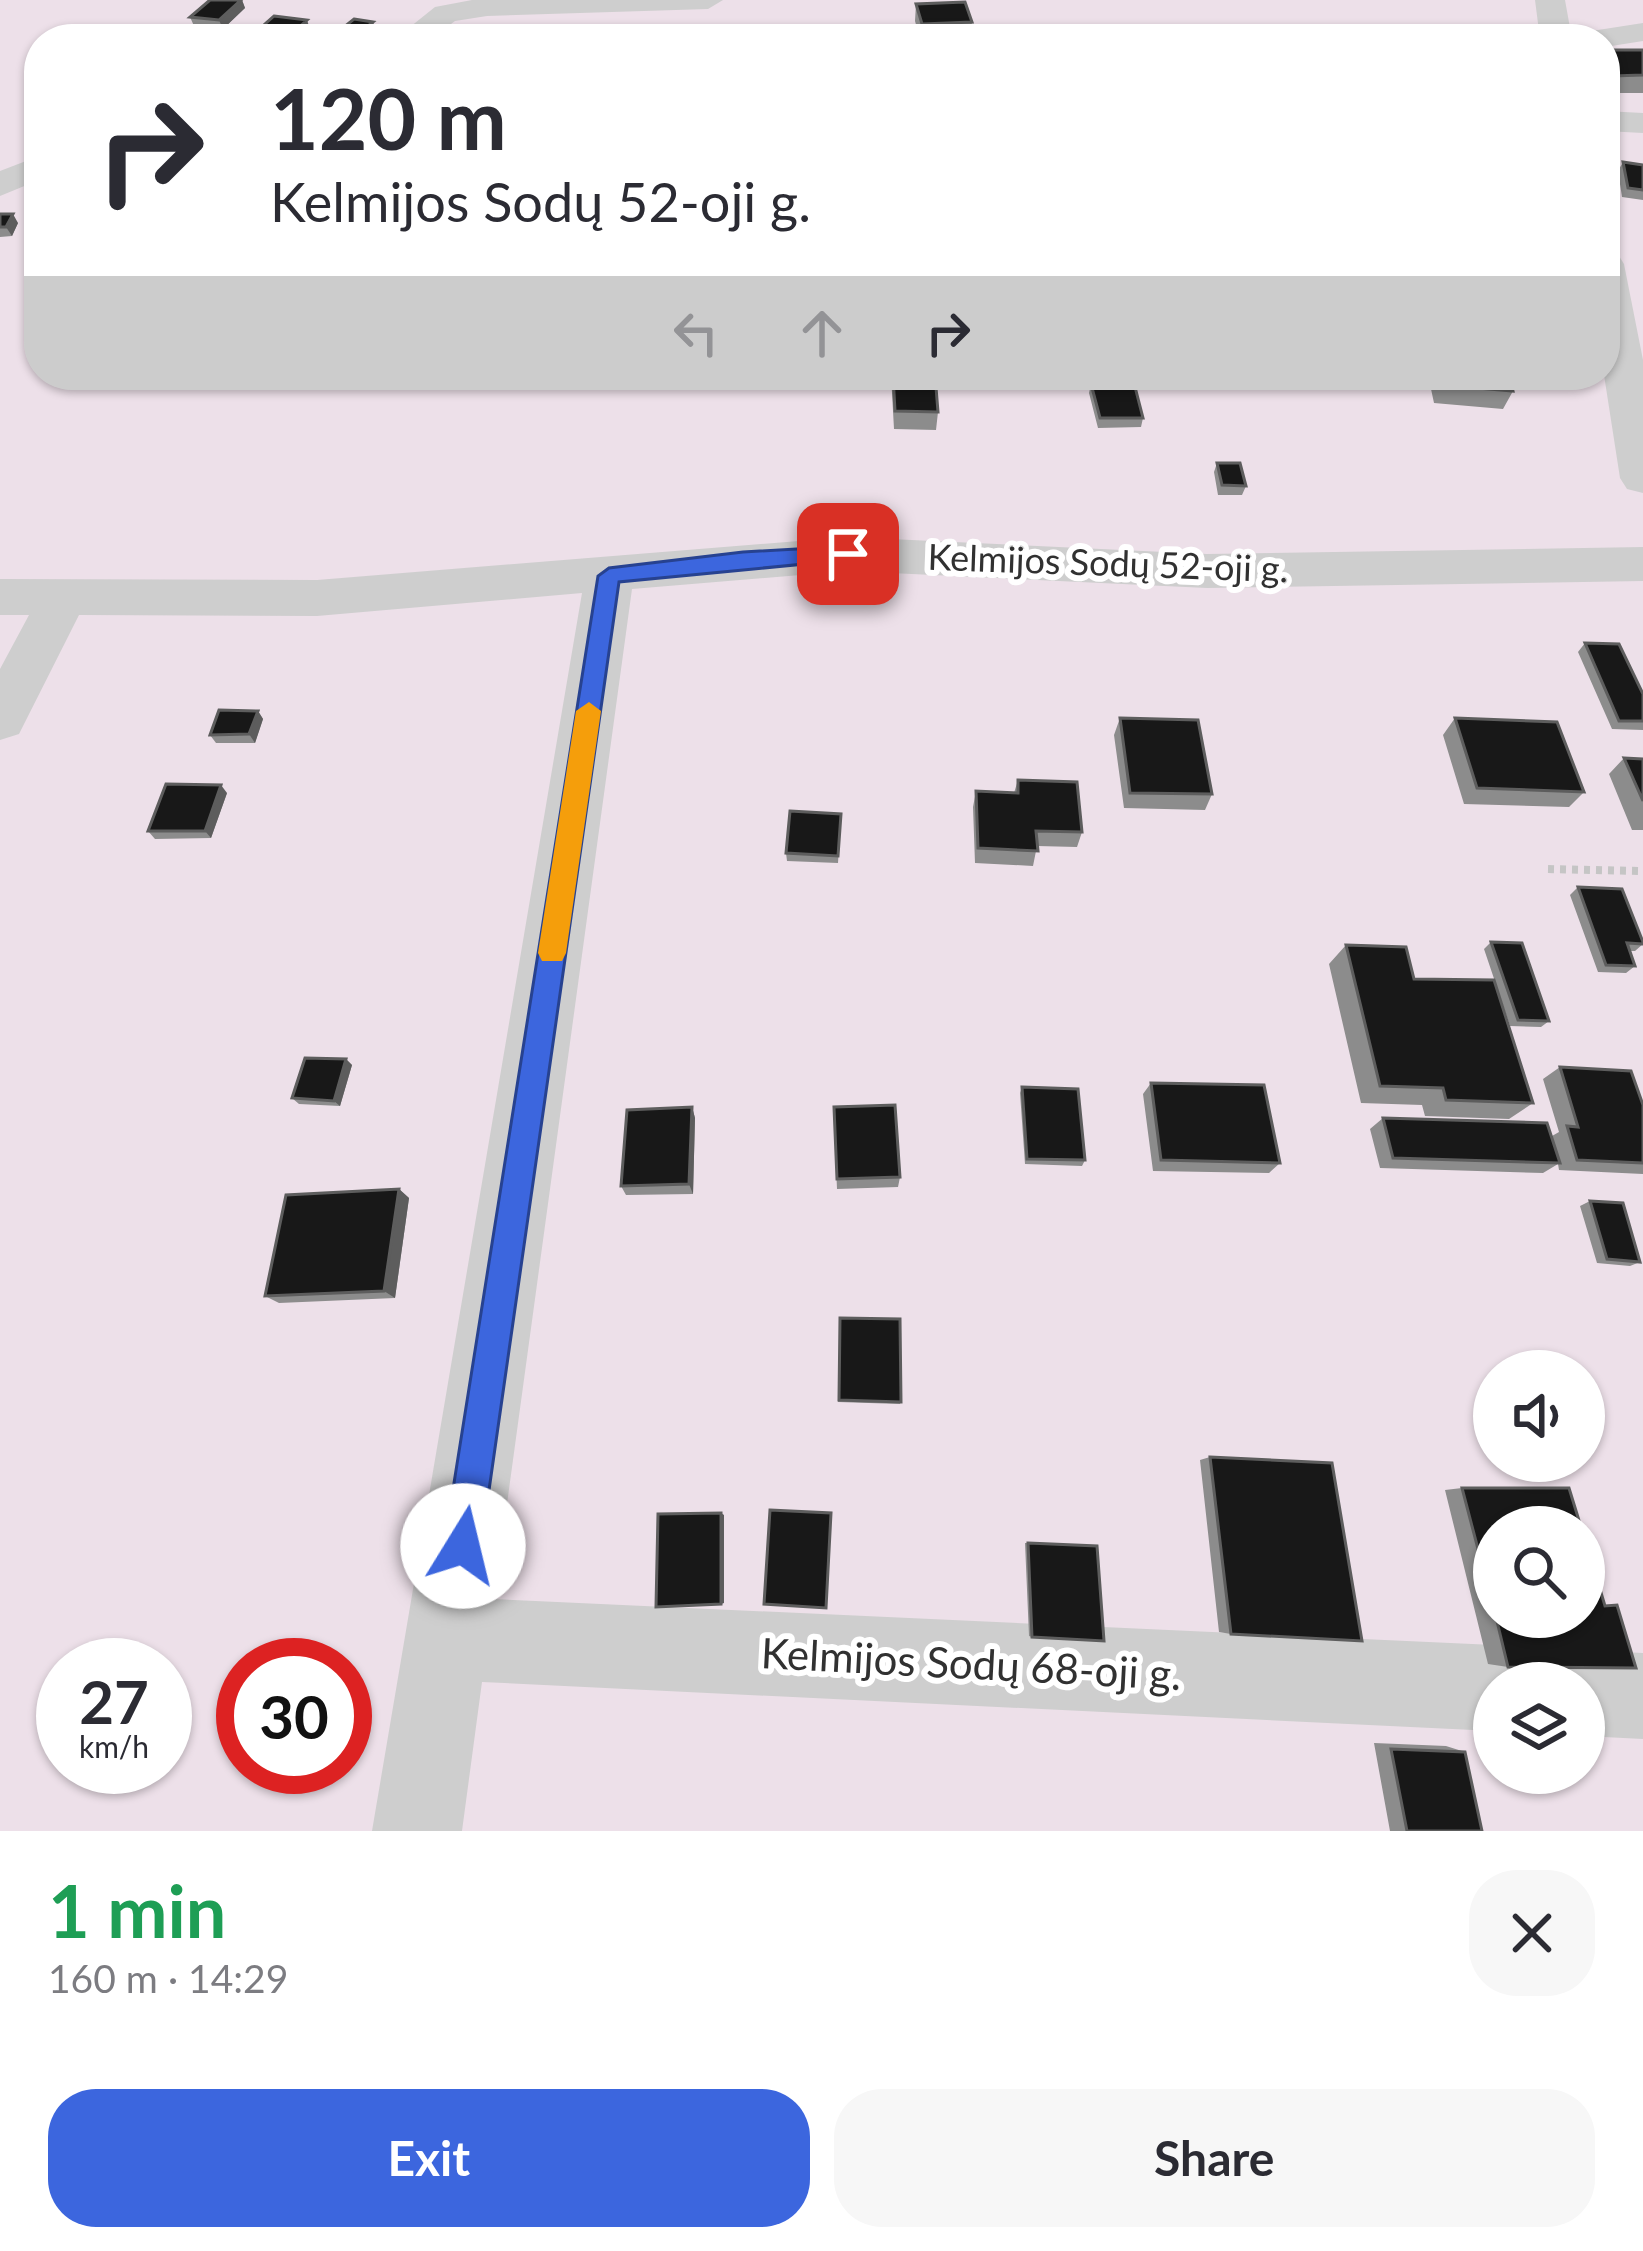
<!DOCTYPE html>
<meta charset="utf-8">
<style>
body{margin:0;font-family:Lato,sans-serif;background:#f7f7f7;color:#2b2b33;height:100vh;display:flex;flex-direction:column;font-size:45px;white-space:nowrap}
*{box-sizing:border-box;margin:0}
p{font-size:39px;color:#7c7c81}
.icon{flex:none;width:66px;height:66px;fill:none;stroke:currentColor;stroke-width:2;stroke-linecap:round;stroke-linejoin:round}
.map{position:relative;height:1831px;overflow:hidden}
.details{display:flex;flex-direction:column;background:#fff;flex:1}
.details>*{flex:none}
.guide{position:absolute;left:24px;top:24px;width:1596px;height:366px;border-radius:48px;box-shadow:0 3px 9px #0004;background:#fff;color:#2b2b33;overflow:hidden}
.fabs{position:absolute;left:1473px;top:1350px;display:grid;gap:24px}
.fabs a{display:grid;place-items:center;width:132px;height:132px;border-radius:50%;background:#fff;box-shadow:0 3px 9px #0004;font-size:60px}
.speed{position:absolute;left:36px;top:1638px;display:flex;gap:24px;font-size:60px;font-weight:700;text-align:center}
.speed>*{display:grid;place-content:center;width:156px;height:156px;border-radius:50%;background:#fff;box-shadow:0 3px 9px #0004;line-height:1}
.speed small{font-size:30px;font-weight:400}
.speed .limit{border:18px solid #d22;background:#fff;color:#111}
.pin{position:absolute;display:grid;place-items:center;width:102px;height:102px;color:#fff;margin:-51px;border-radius:24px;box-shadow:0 6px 18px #0006}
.me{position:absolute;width:132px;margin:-66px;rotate:9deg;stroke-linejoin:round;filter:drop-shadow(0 0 9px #0008)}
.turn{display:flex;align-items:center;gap:42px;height:252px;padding:0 48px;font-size:54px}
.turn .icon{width:156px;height:156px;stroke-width:2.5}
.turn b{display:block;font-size:84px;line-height:102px}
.lanes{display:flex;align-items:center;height:114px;padding:0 48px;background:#0003;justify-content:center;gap:60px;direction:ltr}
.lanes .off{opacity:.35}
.round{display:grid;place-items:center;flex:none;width:126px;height:126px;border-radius:48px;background:#f7f7f7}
.head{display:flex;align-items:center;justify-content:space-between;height:204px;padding:0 48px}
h1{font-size:72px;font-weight:700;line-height:90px;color:#1e9e55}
.primary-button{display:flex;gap:24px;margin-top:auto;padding:24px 48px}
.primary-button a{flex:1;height:138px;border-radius:48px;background:#3c66de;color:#fff;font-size:48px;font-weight:700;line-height:138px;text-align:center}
.primary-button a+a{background:#f7f7f7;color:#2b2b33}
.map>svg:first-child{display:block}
</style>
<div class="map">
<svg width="1643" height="1831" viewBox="0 0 1643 1831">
<rect width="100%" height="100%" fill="#fff"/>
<!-- green -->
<path fill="#ede0e9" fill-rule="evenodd" d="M0,0H1643V1831H0ZM39,39H1605V375H39ZM1494,1371H1584V1461H1494ZM1494,1527H1584V1617H1494ZM63,1665H165V1767H63ZM243,1665H345V1767H243ZM1494,1683H1584V1773H1494Z"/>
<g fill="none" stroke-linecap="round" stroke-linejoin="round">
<!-- path -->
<path stroke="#c5c5c5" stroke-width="8" stroke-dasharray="6 6" stroke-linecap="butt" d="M1548,869L1643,871"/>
<!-- minor -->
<path fill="#cecece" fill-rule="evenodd" d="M472,0H723L708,9L487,16L455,21L431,39H395L435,7Z
M1535,0H1565L1572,39H1540Z
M1643,23V41L1605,47V39H1580L1585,32Z
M1605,111L1643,113V133L1605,131Z
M39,156V180L0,196V171Z
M1605,252L1619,256L1624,264L1643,360V493L1627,489L1620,478L1604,375Z
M848,537L1207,554L1643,547V581L1207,588L848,571L632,589L494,1599L1494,1645L1524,1658L1535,1683H1494V1731L482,1682L462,1831H372L582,593L317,616L79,615L19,734L0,740V669L29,615H0V579L317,580Z
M1584,1650L1643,1653V1739L1584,1736V1683H1545L1554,1663Z"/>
</g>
<!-- wall -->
<path fill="#8c8c8c" d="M242,0L245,8L223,29L194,26L190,17Z
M916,4L972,22L970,39H920L915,21Z
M373,22L376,31L365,39L346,36L344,27Z
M1605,50H1643V93H1605Z
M1623,162L1643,165V200L1622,197L1618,171Z
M0,214L18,223L12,236L0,237Z
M891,375H935L938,412L936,430L894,429Z
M1428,375H1509L1513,391L1503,409L1434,403Z
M1091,384L1143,418L1141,427L1098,428L1089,393Z
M1217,463L1246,486L1242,495H1218L1214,472Z
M1585,643L1643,694V730L1612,729L1578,652Z
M258,711L263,719L255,743H216L210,735Z
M1120,718L1212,794L1205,810L1124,808L1114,735Z
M1455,718L1584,792L1569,807L1464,804L1443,735Z
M1624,758L1643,759V830H1632L1609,774Z
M1018,780L1082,832L1077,847L1037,846L1033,866L975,863L973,807L976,791L1014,793Z
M227,793L211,838L155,839L148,831Z
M841,814L838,863L787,861L786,853Z
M1578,887L1643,944L1635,951H1630L1635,966L1626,973L1598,972L1570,895Z
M1491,942L1549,1021L1541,1027L1510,1026L1484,949Z
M1346,945L1414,979L1533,1103L1509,1119L1425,1116L1422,1105L1361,1103L1329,964Z
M346,1059L352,1065L340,1106L299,1104L292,1098Z
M1560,1067L1643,1105V1174L1559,1170L1558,1164L1543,1173L1380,1168L1370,1129L1383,1118L1552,1136L1559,1132L1543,1079Z
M1151,1083L1280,1163L1269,1173L1153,1171L1143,1094Z
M1022,1087L1085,1160L1082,1166L1025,1164L1020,1093Z
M692,1107L695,1118L693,1194L626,1195L621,1186Z
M834,1118L900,1177L898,1187L837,1189Z
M399,1189L409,1198L395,1298L279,1303L265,1296Z
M1590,1201L1640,1262L1630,1266L1597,1263L1580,1206Z
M840,1318L901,1402L900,1404L838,1402Z
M1210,1457L1231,1634L1219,1632L1200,1460Z
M1462,1488L1494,1527V1617H1584L1508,1667L1488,1664L1445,1490Z
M1025,1543H1028L1032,1637L1029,1636Z
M1374,1743L1446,1746L1465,1752L1482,1831H1390Z"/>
<!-- shaded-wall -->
<path fill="#5d5d5d" d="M242,0L245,8L223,29L219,20Z
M307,20L310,29L298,39H286Z
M373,22L376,31L365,39L363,30Z
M13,214L18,223L12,236L6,227Z
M258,711L263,719L255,743L249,734Z
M221,785L227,793L211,838L205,831Z
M346,1059L352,1065L340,1106L334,1101Z
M692,1107L695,1118L693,1194L689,1184Z
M399,1189L409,1198L395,1298L384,1291Z
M721,1513L724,1515V1603L721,1604Z"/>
<!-- building -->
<path fill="#181818" stroke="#5d5d5d" stroke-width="3" d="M210,0H241L219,20L190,17Z
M965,2L972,22L922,24L916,4Z
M274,16L307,20L286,39H248Z
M354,19L373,22L363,30L344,27Z
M1605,50H1643V75L1612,76L1605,67Z
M1623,162L1643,165V190L1628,188Z
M0,214H13L6,227H0Z
M893,375H935L938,412L895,411Z
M1441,375H1509L1513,391L1443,385Z
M1134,383L1143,418H1100L1091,384Z
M1217,463H1240L1246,486L1222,485Z
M1585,643L1619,644L1643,694V721H1619Z
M219,710L258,711L249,734L210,735Z
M1120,718L1198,720L1212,794L1130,793Z
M1455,718L1557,722L1584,792L1477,788Z
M1624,758L1643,759V801Z
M1018,780L1077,782L1082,832L1036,831L1038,851L978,848L976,791L1018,793Z
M166,784L221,785L205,831H148Z
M790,811L841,814L838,856L786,853Z
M1578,887L1622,889L1643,942V944L1627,943L1635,966L1606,965Z
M1491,942L1522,943L1549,1021L1518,1020Z
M1346,945L1406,947L1414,979L1494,980L1533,1103L1446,1100L1443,1088L1380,1086Z
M305,1058L346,1059L334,1101L292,1098Z
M1560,1067L1631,1071L1643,1105V1163L1577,1160L1567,1126L1578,1127Z
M1151,1083L1264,1085L1280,1163L1161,1160Z
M1022,1087L1078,1089L1085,1160L1027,1159Z
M895,1105L900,1177L837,1179L834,1107Z
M692,1107L689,1184L621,1186L627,1110Z
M1383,1118L1547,1123L1560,1163L1393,1158Z
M399,1189L384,1291L265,1296L286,1195Z
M1590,1201L1623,1203L1640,1262L1607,1259Z
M840,1318L900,1319L901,1402L839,1400Z
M1210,1457L1332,1463L1362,1641L1231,1634Z
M1462,1488H1569L1581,1527H1494V1610Z
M770,1510L831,1513L826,1608L764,1604Z
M721,1513V1604L656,1607L658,1514Z
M1584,1536L1605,1606L1617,1605L1636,1668L1508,1667L1496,1617H1584Z
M1028,1543L1097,1546L1104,1641L1032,1637Z
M1391,1749L1465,1752L1482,1831H1407Z"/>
<!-- route -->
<path fill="#3c66de" stroke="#274290" stroke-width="3" d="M848,546L859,554L856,559L619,582L481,1546L476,1559L463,1565L450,1559L444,1546L598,576L609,568L743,552Z"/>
<!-- slow -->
<path fill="#f59e0b" d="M589,702L601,711L566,953L562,961H542L538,953L576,711Z"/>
<g text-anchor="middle" stroke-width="12" stroke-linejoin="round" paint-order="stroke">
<!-- street labels -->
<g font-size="36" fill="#313131" stroke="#fff">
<text transform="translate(1108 563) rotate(2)" y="13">Kelmijos Sodų 52-oji g.</text>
</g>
<!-- near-street labels -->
<g font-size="42" fill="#313131" stroke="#fff">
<text transform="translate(971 1664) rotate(3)" y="15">Kelmijos Sodų 68-oji g.</text>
</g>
</g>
</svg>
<div class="fabs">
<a><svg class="icon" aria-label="sound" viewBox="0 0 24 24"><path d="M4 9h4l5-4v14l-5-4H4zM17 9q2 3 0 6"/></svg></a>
<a><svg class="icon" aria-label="search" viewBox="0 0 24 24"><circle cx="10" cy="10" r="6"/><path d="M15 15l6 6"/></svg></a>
<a><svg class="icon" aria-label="layers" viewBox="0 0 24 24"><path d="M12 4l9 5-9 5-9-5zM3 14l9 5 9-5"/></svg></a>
</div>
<div class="speed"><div>27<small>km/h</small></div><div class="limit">30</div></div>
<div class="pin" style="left:848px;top:554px;background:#d93025"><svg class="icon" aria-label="arrive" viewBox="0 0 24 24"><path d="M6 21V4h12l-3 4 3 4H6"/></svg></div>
<svg class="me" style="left:463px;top:1546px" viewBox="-20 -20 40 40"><circle r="19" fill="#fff"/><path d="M0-13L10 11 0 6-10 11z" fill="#3c66de"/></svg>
<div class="guide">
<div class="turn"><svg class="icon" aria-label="right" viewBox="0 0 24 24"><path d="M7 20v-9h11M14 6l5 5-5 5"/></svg><div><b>120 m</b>Kelmijos Sodų 52-oji g.</div></div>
<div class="lanes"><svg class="icon off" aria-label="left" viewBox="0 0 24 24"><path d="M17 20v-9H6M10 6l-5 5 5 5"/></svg><svg class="icon off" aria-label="ahead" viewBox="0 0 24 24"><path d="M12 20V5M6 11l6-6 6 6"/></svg><svg class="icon" aria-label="right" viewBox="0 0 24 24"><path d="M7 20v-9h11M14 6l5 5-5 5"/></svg></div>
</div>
</div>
<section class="details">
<div class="head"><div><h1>1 min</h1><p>160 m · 14:29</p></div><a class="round"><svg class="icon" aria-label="close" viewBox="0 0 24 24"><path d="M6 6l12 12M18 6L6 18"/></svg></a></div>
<div class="primary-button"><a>Exit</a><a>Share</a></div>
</section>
